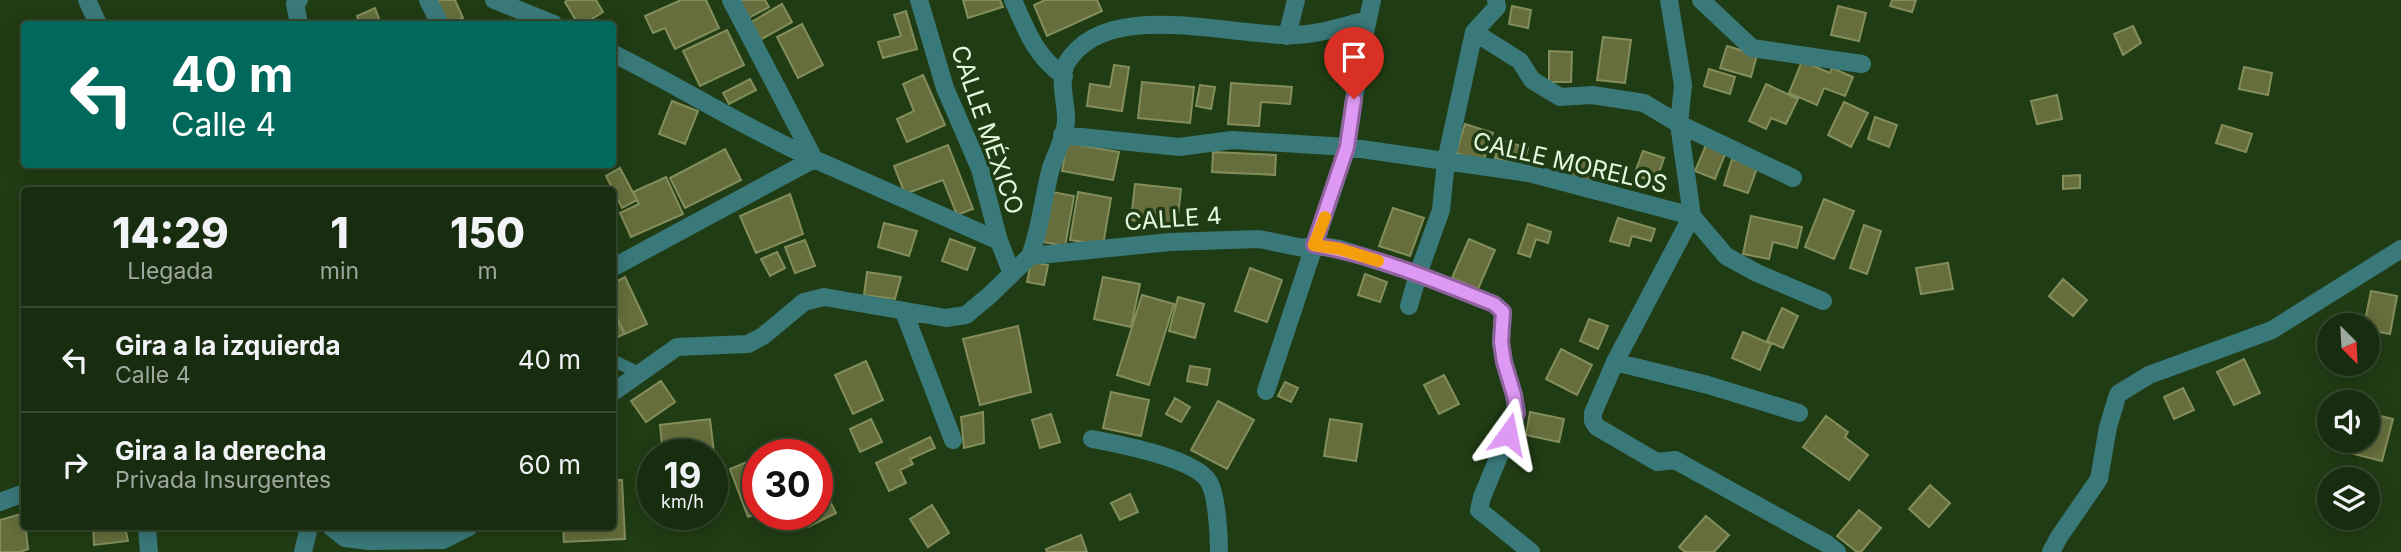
<!DOCTYPE html>
<html lang="es">
<meta charset="utf-8">
<style>
body{margin:0;font-family:Inter,sans-serif;background:#213518;color:#f1f3f6;height:100vh;display:flex;flex-direction:column;font-size:26px;white-space:nowrap}
*{box-sizing:border-box;margin:0}
p{font-size:23px;color:#9fa89e}
.icon{flex:none;width:38px;height:38px;fill:none;stroke:currentColor;stroke-width:2;stroke-linecap:round;stroke-linejoin:round}
.map{position:relative;flex:1;overflow:hidden}
.details{position:absolute;left:21px;top:187px;width:595px;height:343px;display:flex;flex-direction:column;background:#182d0f;border-radius:7px;box-shadow:0 4px 18px #0003,0 0 0 2px #36492f}
.details>*{flex:none}
.guide{position:absolute;left:21px;top:21px;width:595px;height:147px;border-radius:7px;box-shadow:0 4px 18px #0003,0 0 0 2px #36492f;background:#00695c;color:#fff;overflow:hidden}
.needle{width:46px;rotate:156deg}
.tools{position:absolute;left:2317px;top:313px;display:grid;gap:14px}
.tools a{display:grid;place-items:center;width:63px;height:63px;border-radius:50%;background:#182d0f;box-shadow:0 4px 18px #0003,0 0 0 2px #36492f;font-size:35px}
.speed{position:absolute;left:637px;top:439px;display:flex;gap:14px;font-size:35px;font-weight:700;text-align:center}
.speed>*{display:grid;place-content:center;width:91px;height:91px;border-radius:50%;background:#182d0f;box-shadow:0 4px 18px #0003,0 0 0 2px #36492f;line-height:1}
.speed small{font-size:18px;font-weight:400}
.speed .limit{border:10px solid #d22;background:#fff;color:#111}
.pin{position:absolute;display:grid;place-items:center;width:60px;height:60px;color:#fff;margin:-72px -30px;border-radius:50% 50% 50% 0;rotate:-45deg;box-shadow:0 0 7px #0007}
.pin .icon{rotate:45deg}
.me{position:absolute;width:77px;margin:-38px;rotate:12deg;stroke-linejoin:round;filter:drop-shadow(0 0 5px #0008)}
.turn{display:flex;align-items:center;gap:24px;height:147px;padding:0 35px;font-size:32px}
.turn .icon{width:91px;height:91px;stroke-width:2.5}
.turn b{display:block;font-size:49px;line-height:60px}
.eta{display:flex;justify-content:space-evenly;align-items:center;height:119px;text-align:center}
.eta b{font-size:42px;font-weight:800;line-height:49px}
ul{padding:0;list-style:none}
li{display:flex;align-items:center;gap:21px;height:105px;padding:0 35px;border-top:2px solid #36492f}
li div{flex:1}
li b{display:block;font-size:26px}
li em{font-style:normal}
.map>svg:first-child{display:block}
</style>
<div class="map">
<svg width="2401" height="552" viewBox="0 0 2401 552">
<rect width="100%" height="100%" fill="#203c14"/>
<!-- building -->
<path fill="#656e3c" stroke="#848e5b" stroke-width="2" d="M437,0H455L463,18L445,24Z
M568,0H596L603,12L584,24H578L565,2Z
M681,0H706L719,28L675,49L665,28L653,33L645,16Z
M735,0H765L769,7L745,20Z
M963,0H1000L1003,7L968,18Z
M1045,0H1097L1102,11L1047,36L1034,5Z
M1892,0H1916L1912,12L1890,6Z
M782,4L792,22L758,41L748,24Z
M1512,6L1531,10L1528,28L1509,24Z
M1838,6L1866,13L1859,41L1831,35Z
M375,8L381,24H360L357,16Z
M906,11L917,49L883,58L878,42L901,36L894,15Z
M802,24L823,65L798,78L777,37Z
M2133,26L2141,43L2123,55L2114,34Z
M727,30L744,65L700,86L683,51Z
M1603,37L1631,40L1625,83L1597,80Z
M1727,46L1757,55L1751,77L1720,68Z
M1549,51L1572,52L1571,82H1549Z
M1802,61L1830,73L1832,68L1853,77L1845,96L1824,88L1817,105L1789,93Z
M1114,65L1129,67L1122,111L1087,106L1090,84L1110,87Z
M2244,67L2272,73L2268,95L2239,89Z
M1709,69L1735,77L1730,94L1704,86Z
M923,75L945,125L907,142L897,119L914,111L903,84Z
M750,79L756,90L729,104L723,93Z
M1142,82L1194,87L1190,123L1138,118Z
M1231,83L1292,87L1290,104L1261,102L1259,126L1228,124Z
M1766,84L1798,99L1786,124L1771,118L1766,129L1749,121Z
M1200,85L1215,87L1211,109L1196,106Z
M2057,95L2062,119L2037,124L2031,101Z
M672,101L698,111L685,144L659,134Z
M1844,102L1868,113L1851,147L1828,135Z
M1875,117L1897,125L1889,147L1868,139Z
M1465,124L1493,133L1483,162L1456,153Z
M2222,125L2252,134L2246,152L2216,143Z
M1500,140L1528,148L1523,166L1495,158Z
M1067,143L1119,152L1113,180L1062,171Z
M948,145L973,209L957,215L943,180L905,194L894,166Z
M1706,145L1726,152L1715,179L1695,171Z
M725,149L741,180L685,208L670,178Z
M1643,151L1664,158L1656,182L1634,175Z
M1213,152L1276,155L1275,175L1212,172Z
M1572,159L1593,164L1589,185L1568,180Z
M1732,159L1757,168L1748,193L1724,185Z
M620,168L637,200L622,208L606,176Z
M2080,175V188L2063,189V176Z
M666,177L683,214L631,237L620,213L639,204L633,192Z
M1135,184L1181,189L1177,225L1131,220Z
M1047,191L1074,196L1065,246L1038,241Z
M1078,192L1111,198L1103,245L1070,240Z
M790,194L803,234L756,253L740,216Z
M1824,199L1854,211L1834,259L1805,247Z
M1393,208L1424,218L1410,256L1379,246Z
M1751,216L1802,227L1797,248L1773,242L1769,259L1743,254Z
M1618,218L1655,229L1651,241L1632,236L1629,246L1610,241Z
M884,223L917,231L909,256L878,247Z
M1528,224L1551,232L1548,243L1536,239L1530,257L1518,253Z
M1864,225L1881,231L1867,274L1850,268Z
M950,239L975,248L967,270L942,261Z
M1469,239L1495,250L1478,289L1452,278Z
M805,240L815,266L795,273L785,247Z
M777,252L785,268L770,276L761,259Z
M1031,262L1048,265L1044,285L1027,282Z
M1948,263L1953,289L1921,294L1916,268Z
M1250,268L1282,280L1267,322L1235,311Z
M867,272L901,277L895,299L864,295Z
M1365,274L1387,282L1380,302L1358,295Z
M625,277L647,324L625,334L612,307V284Z
M1103,277L1140,284L1131,327L1094,319Z
M2063,279L2087,300L2073,316L2049,296Z
M2371,291L2397,296L2390,334L2368,330V326H2364Z
M1142,295L1174,304L1149,385L1117,375Z
M1178,297L1204,304L1195,338L1169,331Z
M1782,308L1798,316L1783,348L1767,341Z
M612,309L624,334L612,340Z
M1589,319L1608,326L1598,349L1580,341Z
M1018,326L1031,392L980,405L963,339Z
M1743,332L1771,344L1760,370L1732,358Z
M1561,349L1592,365L1577,395L1546,379Z
M2244,359L2260,393L2234,405L2217,372Z
M866,361L883,400L853,414L835,375Z
M1190,366L1210,369L1207,385L1187,381Z
M1444,375L1459,404L1439,414L1424,385Z
M661,381L675,402L646,422L631,401Z
M1285,382L1298,388L1291,402L1278,396Z
M2183,388L2194,410L2174,419L2164,397Z
M1111,392L1149,400L1141,436L1103,428Z
M1175,398L1190,407L1181,422L1166,414Z
M1218,401L1254,420L1227,469L1191,450Z
M983,412L984,443L964,448L961,417Z
M1530,412L1564,419L1559,442L1526,435Z
M2368,413L2393,419L2382,461L2350,453L2353,441H2368Z
M1051,414L1060,442L1040,448L1032,420Z
M1826,416L1848,432L1845,437L1868,455L1849,480L1803,447Z
M710,419L714,453L663,455L660,425Z
M871,419L882,442L860,452L850,429Z
M1330,419L1362,424L1356,461L1324,456Z
M930,437L935,448L910,459L913,464L900,470L906,483L889,491L876,463Z
M754,459L758,470V513L748,517L730,469Z
M817,476L836,513L808,527L802,514H817Z
M612,480H622L625,539L564,542L563,527H612Z
M1930,485L1950,503L1929,527L1909,509Z
M1130,494L1138,512L1120,520L1111,503Z
M932,505L949,533L928,547L910,519Z
M1859,510L1881,528L1861,552H1857L1837,536Z
M24,513L28,549L20,552H0V520Z
M1706,516L1729,535L1714,552H1685L1679,547Z
M93,527H125L128,541L94,545Z
M1081,535L1087,552H1047L1046,549Z"/>
<g fill="none" stroke-linecap="round" stroke-linejoin="round">
<!-- service -->
<path stroke="#3a797a" stroke-width="12" d="M612,360L639,373"/>
<!-- minor -->
<path stroke="#3a797a" stroke-width="18" d="M87,0L98,24
M428,0L440,24
M494,0L554,24
M731,0L814,159L999,241
M919,0L945,88L980,169L999,241L1012,274
M1013,0C1027,31 1035,56 1064,76
M1669,0L1683,85L1679,124L1692,216L1615,362L1593,413V421L1597,427L1657,462L1675,460L1827,544L1837,552
M1701,0L1752,48L1862,64
M299,24L295,4L299,0
M1474,32L1520,61L1532,80L1560,97L1592,95L1644,103L1679,124L1793,178
M1287,36L1296,0
M612,53C681,87 745,128 814,159
M1062,135L1179,147L1232,140L1347,147L1529,173L1692,216L1726,256L1757,273L1823,301
M1030,256C1041,227 1043,197 1051,168C1056,153 1065,137 1066,122C1067,103 1058,82 1066,64C1103,0 1216,33 1284,35C1311,37 1342,26 1368,20
M612,268L814,159
M1409,306L1418,274L1441,210L1446,161L1474,32L1497,7L1496,0
M904,312L953,440
M1615,362L1708,385L1799,413
M1266,391L1347,147L1361,51L1372,0
M612,393L677,347L748,344L763,336L804,302L824,297L946,318L966,315L990,295L1030,256L1170,242L1259,239L1303,248L1314,245L1340,249L1418,274L1494,304L1503,312L1501,342L1504,362L1514,395L1517,413L1482,497L1479,510L1531,552
M1092,439C1118,444 1195,458 1209,482C1217,496 1219,535 1219,552
M0,502L24,493
M147,527L149,552
M331,527L345,538L369,541L443,540L469,527
M303,552L309,527
M2051,552L2059,537L2099,479L2108,427L2118,394L2149,375L2272,330L2401,249"/>
</g>
<g fill="none" stroke-linecap="round" stroke-linejoin="round">
<defs>
<path id="route" d="M1354,99L1347,147L1314,245C1377,256 1436,281 1494,304L1503,312L1501,342L1504,362L1514,395L1517,413L1508,434"/>
</defs>
<!-- route casing -->
<use href="#route" stroke="#90639e" stroke-width="18"/>
<!-- route -->
<use href="#route" stroke="#dd99f3" stroke-width="12"/>
<!-- slow -->
<path stroke="#f59e0b" stroke-width="12" d="M1325,217L1314,245L1340,249L1378,261"/>
</g>
<g text-anchor="middle" stroke-width="7" stroke-linejoin="round" paint-order="stroke">
<!-- street labels -->
<g font-size="24" fill="#e5f7df" stroke="#203c14">
<text transform="translate(987 130) rotate(71)" y="8">CALLE MÉXICO</text>
<text transform="translate(1570 163) rotate(13)" y="8">CALLE MORELOS</text>
<text transform="translate(1173 219) rotate(-4)" y="8">CALLE 4</text>
</g>
</g>
</svg>
<div class="tools">
<a><svg class="needle" viewBox="-14 -14 28 28"><path d="M0-13l5 13h-10z" fill="#e53935"/><path d="M0 13l5-13h-10z" fill="#9fa89e"/></svg></a>
<a><svg class="icon" aria-label="sound" viewBox="0 0 24 24"><path d="M4 9h4l5-4v14l-5-4H4zM17 9q2 3 0 6"/></svg></a>
<a><svg class="icon" aria-label="layers" viewBox="0 0 24 24"><path d="M12 4l9 5-9 5-9-5zM3 14l9 5 9-5"/></svg></a>
</div>
<div class="speed"><div>19<small>km/h</small></div><div class="limit">30</div></div>
<div class="pin" style="left:1354px;top:99px;background:#d93025"><svg class="icon" aria-label="arrive" viewBox="0 0 24 24"><path d="M6 21V4h12l-3 4 3 4H6"/></svg></div>
<svg class="me" style="left:1508px;top:434px" viewBox="-20 -20 40 40"><path d="M0-17L14 15 0 8-14 15z" fill="#dd99f3" stroke="#fff" stroke-width="4"/></svg>
<div class="guide">
<div class="turn"><svg class="icon" aria-label="left" viewBox="0 0 24 24"><path d="M17 20v-9H6M10 6l-5 5 5 5"/></svg><div><b>40 m</b>Calle 4</div></div>
</div>
<section class="details">
<div class="eta">
<div><b>14:29</b><p>Llegada</p></div>
<div><b>1</b><p>min</p></div>
<div><b>150</b><p>m</p></div>
</div>
<ul>
<li><svg class="icon" aria-label="left" viewBox="0 0 24 24"><path d="M17 20v-9H6M10 6l-5 5 5 5"/></svg><div><b>Gira a la izquierda</b><p>Calle 4</p></div><em>40 m</em></li>
<li><svg class="icon" aria-label="right" viewBox="0 0 24 24"><path d="M7 20v-9h11M14 6l5 5-5 5"/></svg><div><b>Gira a la derecha</b><p>Privada Insurgentes</p></div><em>60 m</em></li>
</ul>
</section>
</div>
